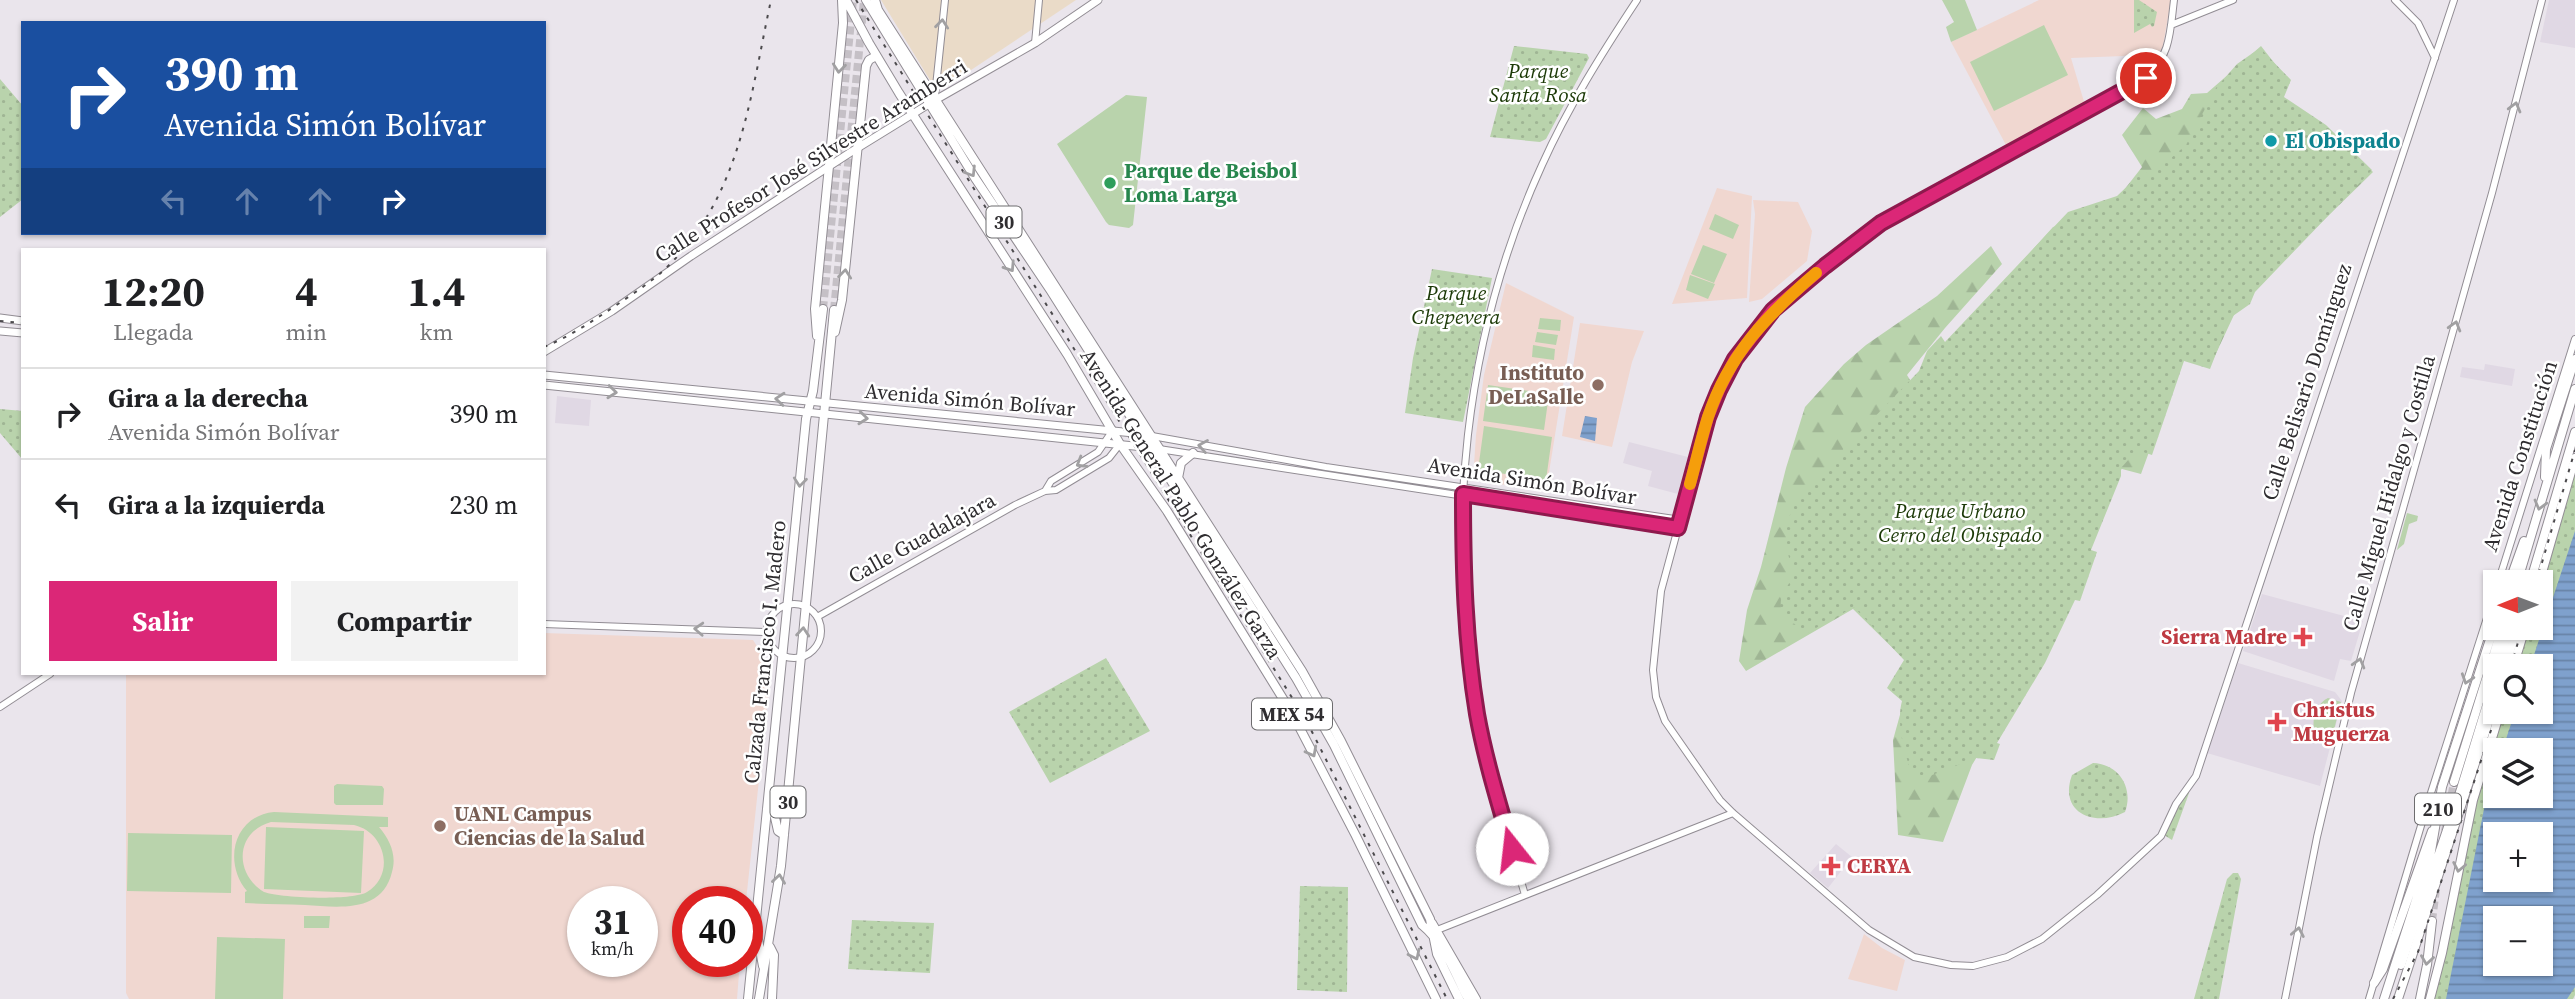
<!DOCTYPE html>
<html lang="es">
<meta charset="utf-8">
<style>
body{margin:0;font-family:"Source Serif 4",serif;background:#f2f2f2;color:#202124;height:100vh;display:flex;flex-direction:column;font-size:26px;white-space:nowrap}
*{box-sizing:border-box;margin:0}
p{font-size:23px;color:#757577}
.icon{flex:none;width:38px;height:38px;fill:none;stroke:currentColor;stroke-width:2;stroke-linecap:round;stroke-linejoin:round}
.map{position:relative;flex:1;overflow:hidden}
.drawer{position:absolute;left:21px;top:248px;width:525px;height:427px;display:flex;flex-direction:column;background:#fff;border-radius:0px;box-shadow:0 2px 5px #0004}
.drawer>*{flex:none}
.banner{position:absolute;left:21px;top:21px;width:525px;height:214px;border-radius:0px;box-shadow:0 2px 5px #0004;background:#1a4fa0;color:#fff;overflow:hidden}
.needle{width:46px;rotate:269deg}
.fabs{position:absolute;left:2483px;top:570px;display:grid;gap:14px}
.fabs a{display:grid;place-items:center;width:70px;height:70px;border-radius:0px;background:#fff;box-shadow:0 2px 5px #0004;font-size:35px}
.speed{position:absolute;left:567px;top:886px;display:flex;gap:14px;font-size:35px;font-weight:700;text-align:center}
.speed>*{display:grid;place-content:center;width:91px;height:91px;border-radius:50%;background:#fff;box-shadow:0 2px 5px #0004;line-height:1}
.speed small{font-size:18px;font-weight:400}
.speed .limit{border:10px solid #d22;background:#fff;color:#111}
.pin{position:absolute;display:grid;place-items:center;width:60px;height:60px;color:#fff;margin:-30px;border:4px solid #fff;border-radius:50%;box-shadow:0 2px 7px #0007}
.me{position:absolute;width:77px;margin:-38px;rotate:344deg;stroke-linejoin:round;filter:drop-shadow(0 0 5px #0008)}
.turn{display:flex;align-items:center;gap:24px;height:147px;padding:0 28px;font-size:32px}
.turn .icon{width:91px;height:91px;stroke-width:2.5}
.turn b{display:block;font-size:49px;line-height:60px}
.lanes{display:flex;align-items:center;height:66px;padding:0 28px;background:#0003;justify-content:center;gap:35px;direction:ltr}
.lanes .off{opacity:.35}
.eta{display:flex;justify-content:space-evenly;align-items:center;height:119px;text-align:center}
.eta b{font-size:42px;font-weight:700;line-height:49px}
.button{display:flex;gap:14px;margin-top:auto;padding:14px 28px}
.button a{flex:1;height:80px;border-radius:0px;background:#db2777;color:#fff;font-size:28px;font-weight:700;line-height:80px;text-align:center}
.button a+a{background:#f2f2f2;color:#202124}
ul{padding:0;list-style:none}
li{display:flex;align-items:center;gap:21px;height:91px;padding:0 28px;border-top:2px solid #e0e0e0}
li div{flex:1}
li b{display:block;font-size:26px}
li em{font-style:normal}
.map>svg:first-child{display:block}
</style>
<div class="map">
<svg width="2575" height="999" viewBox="0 0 2575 999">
<defs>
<pattern id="forest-firs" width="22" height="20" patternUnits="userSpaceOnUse" patternTransform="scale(1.75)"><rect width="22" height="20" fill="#b9d3ac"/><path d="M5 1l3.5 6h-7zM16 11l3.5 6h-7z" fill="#9fb594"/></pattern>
<pattern id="park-dots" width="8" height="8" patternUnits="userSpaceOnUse" patternTransform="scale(1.75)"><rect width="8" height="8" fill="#b9d3ac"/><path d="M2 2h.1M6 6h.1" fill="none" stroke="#9fb594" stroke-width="1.8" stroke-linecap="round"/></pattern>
<pattern id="water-rules" width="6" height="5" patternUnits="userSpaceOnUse" patternTransform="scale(1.75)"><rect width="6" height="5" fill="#7fa1cd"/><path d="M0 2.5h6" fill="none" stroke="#6884a7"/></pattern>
</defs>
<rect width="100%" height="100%" fill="#eae5ec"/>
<!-- built -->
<path fill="#e0d8e4" d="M2549,0H2575V48L2540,42Z
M2485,364L2515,369L2512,386L2460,377L2462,367L2484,370Z
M557,396L591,400L589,426L555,423Z
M1629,442L1688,457L1678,494L1648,486L1652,471L1623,463Z
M2262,594L2363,621L2351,661L2340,659L2334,681L2243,651Z
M2238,663L2335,692L2342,701L2320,786L2207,753Z
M1836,844L1852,857L1828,888L1810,873Z"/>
<!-- industrial -->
<path fill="#eadbc8" d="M881,0H1076L944,88L933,85Z"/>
<!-- education -->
<path fill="#f0d7d0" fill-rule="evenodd" d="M2039,0H2171L2163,46L2151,68L2144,74L2130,54L2124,56L2071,58L2085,105L2007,147L1951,42Z
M1717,188L1752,196L1747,298L1672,304Z
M1753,200L1798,202L1812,231L1807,261L1762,299L1749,302L1755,214Z
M1506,283L1574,317L1546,491L1473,480L1476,435L1484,375Z
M1580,323L1644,331L1632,362L1612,447L1562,436Z
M544,633L753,640L771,668L746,901H688V961H740L737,999H129L126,993V674H544ZM583,901H642V961H583Z
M1864,934L1882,948L1905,960L1897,991L1848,979Z"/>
<!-- grass -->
<path fill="#b9d3ac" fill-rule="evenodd" d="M1942,0H1965L1977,30L1951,42L1946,27L1954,22Z
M2044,25L2068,75L1994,111L1970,62Z
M1126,95L1147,97L1133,225L1129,228L1109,225L1106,222L1057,144Z
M1715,214L1739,225L1733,239L1709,229Z
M1703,245L1727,254L1714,283L1691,274Z
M1690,275L1715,284L1708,299L1686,290Z
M1540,318L1561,320L1560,331L1538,329Z
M1537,332L1558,335L1556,345L1535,342Z
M1533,345L1555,349L1554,360L1532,357Z
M1488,385L1549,394L1544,430L1483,421Z
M1484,426L1552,437L1546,480L1478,470Z
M2407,513L2418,516L2417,521L2409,524L2404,544L2397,550Z
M2328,698L2341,702L2332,738L2323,741C2307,732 2313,705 2328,698Z
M337,784L382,786L384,789L383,805H336L334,803V786Z
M274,812L388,817V827H379C390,840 397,855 392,872C382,914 337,907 305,905C285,904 265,904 245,903V892L247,891C223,863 233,816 274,812ZM271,822L354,825C385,832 396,874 367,892C353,901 280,898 264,892C234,874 235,832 271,822Z
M266,827L364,831L361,893L264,889Z
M128,833L232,835L231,893L127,891Z
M304,916H330L329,928H304Z
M217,937L285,939L283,999H215Z"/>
<!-- forest -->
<path fill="url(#forest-firs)" d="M2261,46L2290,83L2201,180L2332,133L2373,172L2240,302L2212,362L2185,353L2141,474L2122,469L2098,485L2061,617L1972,765L1943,842L1898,835L1893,740L1913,668L1853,609L1746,671L1739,661L1747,610L1761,567L1786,468L1805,407L1844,364L1866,345L1937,296L1991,246L2002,264L1945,328L1907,375L1918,393L2008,277L2053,227L2080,219L2117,199L2142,167L2122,135L2143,108L2156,119L2182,109L2191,94L2207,93Z"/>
<!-- park -->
<path fill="url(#park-dots)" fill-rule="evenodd" d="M2134,0H2139L2157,12L2154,26L2152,27L2150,24L2134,33Z
M1514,46L1587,54L1589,58L1546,139L1540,142L1490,137Z
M2260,48L2291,80L2284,97L2326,125L2372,170L2255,292L2250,304L2230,318L2210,369L2184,361L2152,455L2137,450L2121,468V476L2091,550L2097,552L2080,601L2075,600L2045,663L1997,743L2000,744L1994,760L1976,758L1927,777L1913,775C1904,755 1896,722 1902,701L1887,688L1904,660L1854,607L1805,634L1781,611C1779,589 1789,590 1792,575C1793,567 1789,560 1788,553C1782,530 1790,509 1803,491L1919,371L1927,351L1941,336L1945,342L2068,212L2117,196L2139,175L2157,170L2186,145L2216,88L2237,64Z
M0,79L23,106V199L0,217Z
M1432,269L1492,278L1463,422L1405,413L1413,358Z
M0,409L23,411V460L0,433Z
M2575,462V995L2573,999H2434L2446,952L2472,814L2502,712H2541V667H2517L2529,628H2541V590ZM2496,751H2541V796H2496ZM2496,835H2541V880H2496ZM2496,919H2541V964H2496Z
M1106,658L1150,731L1050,783L1009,712Z
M2093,763C2119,764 2134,788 2125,812C2095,828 2058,813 2072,775Z
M2189,787V793L2172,840L2164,835L2179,801Z
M2233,873H2238L2241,879L2219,999H2194L2227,879Z
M1300,886L1348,887L1347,992L1297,990Z
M852,920L934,923L930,973L848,969Z"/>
<!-- water -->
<path fill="url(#water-rules)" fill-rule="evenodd" d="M1585,416L1597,418L1595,441L1580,437Z
M2575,531V987L2567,999H2446L2486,799L2495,772L2496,796H2541V751H2502L2515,712H2541V667H2530ZM2496,835H2541V880H2496ZM2496,919H2541V964H2496Z"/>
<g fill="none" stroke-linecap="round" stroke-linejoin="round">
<!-- primary-tunnel -->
<path stroke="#c5c0c6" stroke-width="8" stroke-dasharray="8 4" stroke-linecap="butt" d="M823,309L853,0
M834,310L864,0"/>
<!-- trunk-tunnel -->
<path stroke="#c5c0c6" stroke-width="8" stroke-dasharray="8 4" stroke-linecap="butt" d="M2445,831L2454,782
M2432,921L2436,889"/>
<defs>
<path id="tertiary" d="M2174,0C2170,32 2171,55 2146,78L1881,223L1825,266L1773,310L1735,359L1708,417L1661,591L1653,670L1656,697L1665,721L1720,800L1733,813L1869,930L1914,957L1951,965L1973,966L2007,957L2042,939L2097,895L2161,836L2176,804L2196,776L2454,0
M2395,0L2418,23L2435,58
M2171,25L2233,0
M1035,43L1039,0
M935,96L945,0
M1152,436L1326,467L1681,520
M1159,449L1678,529
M1045,491L1051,481L1098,452L1113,430
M2498,583L2575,339
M767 631a27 27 0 1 1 54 0a27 27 0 1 1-54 0Z
M817,617L1015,505L1045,491L1056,490L1109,458L1120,444
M544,624L767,632
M0,707L50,674
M1525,895C1508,836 1489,776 1477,715C1444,533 1464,335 1542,165C1568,107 1602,53 1637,0
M1432,932L1733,813
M2285,999L2317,837L2351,693L2492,193L2542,0
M2369,999L2429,799L2496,590"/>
<path id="secondary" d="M0,318L23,321
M0,331L23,333
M544,352L612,311L691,256L851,152L937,99L1035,43L1098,0
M544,375L1144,434
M544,385L1153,448"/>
<path id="primary" d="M846,0L869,43L899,93L1067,354L1120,444L1167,511L1293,715L1356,836L1436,999
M866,0L975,178L1051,291L1296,678L1334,745L1422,925C1445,944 1455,974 1468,999
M875,0L878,10L1302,671L1341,741L1430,919L1437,954L1459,999
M835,332L842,300L866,66L869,60L876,56
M817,336L815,309L843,23L842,0
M1178,478L1181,463L1193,453
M2530,583L2575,432
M2505,667L2517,628
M767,809L774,813L778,831L784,835
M1432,923L1476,999
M757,934L763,966
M770,947L774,955L772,999
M748,999L806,419L813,391L823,309
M759,999L781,866L834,310
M2398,999L2496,699"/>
<path id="trunk" d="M2545,477L2546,449L2575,359
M2509,583L2524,541
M2517,583L2575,389
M2539,583L2575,458
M2498,667L2509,628
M2513,667L2525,628
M2454,782L2502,628
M2401,965L2461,789L2496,675
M2374,983L2383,969L2432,831
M2384,999L2430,857L2442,787L2496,621
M2420,999L2427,965L2432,921
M2430,999L2442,953L2473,800L2500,712"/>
</defs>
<!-- tertiary casing -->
<use href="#tertiary" stroke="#928d94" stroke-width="8"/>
<!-- secondary casing -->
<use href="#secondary" stroke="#928d94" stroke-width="9"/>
<!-- primary casing -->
<use href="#primary" stroke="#928d94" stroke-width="10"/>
<!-- trunk casing -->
<use href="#trunk" stroke="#928d94" stroke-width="10"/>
<!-- tertiary -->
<use href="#tertiary" stroke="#fff" stroke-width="6"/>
<!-- secondary -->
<use href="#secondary" stroke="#fff" stroke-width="7"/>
<!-- primary -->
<use href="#primary" stroke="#fff" stroke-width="8"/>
<!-- trunk -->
<use href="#trunk" stroke="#fff" stroke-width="8"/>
<!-- rail -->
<path stroke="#4c4a4d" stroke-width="2" stroke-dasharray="3.5 7" stroke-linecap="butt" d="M856,0L1306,720L1447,999
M0,321L23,323
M544,347C571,336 594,320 618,304C634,293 651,282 665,269C741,197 750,97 771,0
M2536,583L2575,450
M2511,667L2522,628
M2393,999L2418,952L2497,712"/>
</g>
<!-- one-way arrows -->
<defs><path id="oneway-chevron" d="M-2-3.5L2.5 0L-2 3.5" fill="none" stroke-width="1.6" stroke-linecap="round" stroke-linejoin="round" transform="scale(1.75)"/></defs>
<g stroke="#a1a0a2">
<use href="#oneway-chevron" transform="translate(942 24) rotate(-84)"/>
<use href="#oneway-chevron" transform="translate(839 68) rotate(96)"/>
<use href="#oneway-chevron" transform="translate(2515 107) rotate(-75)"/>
<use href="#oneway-chevron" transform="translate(971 172) rotate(58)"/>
<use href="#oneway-chevron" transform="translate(1010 267) rotate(57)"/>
<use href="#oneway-chevron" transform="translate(845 274) rotate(-84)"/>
<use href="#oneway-chevron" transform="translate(2455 326) rotate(-74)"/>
<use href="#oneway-chevron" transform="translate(612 392) rotate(6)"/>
<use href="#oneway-chevron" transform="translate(780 399) rotate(-175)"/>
<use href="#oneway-chevron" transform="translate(863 418) rotate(6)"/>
<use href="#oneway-chevron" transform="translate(1203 446) rotate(-170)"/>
<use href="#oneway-chevron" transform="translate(1081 463) rotate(149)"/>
<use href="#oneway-chevron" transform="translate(800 482) rotate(96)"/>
<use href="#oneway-chevron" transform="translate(2540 505) rotate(105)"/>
<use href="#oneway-chevron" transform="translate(699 629) rotate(-177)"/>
<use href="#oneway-chevron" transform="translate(803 632) rotate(-85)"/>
<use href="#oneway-chevron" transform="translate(2359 663) rotate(-74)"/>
<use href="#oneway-chevron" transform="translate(2467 679) rotate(108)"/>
<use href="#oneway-chevron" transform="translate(1312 752) rotate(62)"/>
<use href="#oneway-chevron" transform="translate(2459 867) rotate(101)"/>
<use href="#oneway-chevron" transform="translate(779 879) rotate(-82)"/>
<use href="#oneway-chevron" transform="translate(2298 932) rotate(-79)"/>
<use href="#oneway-chevron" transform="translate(1415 955) rotate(64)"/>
<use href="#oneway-chevron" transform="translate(2427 960) rotate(98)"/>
</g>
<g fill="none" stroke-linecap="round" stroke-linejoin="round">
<defs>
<path id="route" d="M1512,849C1499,804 1485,759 1477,714C1465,641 1463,568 1463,494L1678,528L1708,417L1719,390L1735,359L1773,310L1825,266L1881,223L2146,78"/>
</defs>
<!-- route casing -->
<use href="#route" stroke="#8e194d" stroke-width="18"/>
<!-- route -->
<use href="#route" stroke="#db2777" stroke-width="12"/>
<!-- slow -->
<path stroke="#f59e0b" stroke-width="12" d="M1690,484C1696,462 1701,439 1708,417C1729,354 1767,315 1816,273"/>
</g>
<!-- markers -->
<circle fill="#0f9aa8" stroke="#fff" stroke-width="2.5" cx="2271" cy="141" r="7"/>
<circle fill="#2e9e5b" stroke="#fff" stroke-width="2.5" cx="1110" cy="183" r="7"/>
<g fill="#8d6e63" stroke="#fff" stroke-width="2.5">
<circle cx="1598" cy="385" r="7"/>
<circle cx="440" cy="826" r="7"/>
</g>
<g fill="#e0444e" stroke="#fff" stroke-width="2.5">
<path d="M2299.5 626.5h7v7h7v7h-7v7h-7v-7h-7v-7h7z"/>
<path d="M2273.5 711.5h7v7h7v7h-7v7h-7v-7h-7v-7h7z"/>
<path d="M1827.5 855.5h7v7h7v7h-7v7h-7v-7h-7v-7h7z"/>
</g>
<g text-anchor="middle" stroke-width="5" stroke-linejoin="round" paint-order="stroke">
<!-- shield labels -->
<g fill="#fff" stroke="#6d6c6e" stroke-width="2">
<rect x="986.5" y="206.5" width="35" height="31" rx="5"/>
<rect x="1252" y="698.5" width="80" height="31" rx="5"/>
<rect x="770.5" y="786.5" width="35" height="31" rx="5"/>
<rect x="2415" y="793.5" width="46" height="31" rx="5"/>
</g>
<g font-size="19" font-weight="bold" fill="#2f2d30">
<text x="1004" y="229">30</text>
<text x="1292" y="721">MEX 54</text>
<text x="788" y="809">30</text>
<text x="2438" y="816">210</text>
</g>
<!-- park labels -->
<g font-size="21" font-style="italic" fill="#1b3906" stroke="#fff">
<text x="1538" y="78">Parque<tspan x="1538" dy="24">Santa Rosa</tspan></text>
<text x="1456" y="300">Parque<tspan x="1456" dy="24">Chepevera</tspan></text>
<text x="1960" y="518">Parque Urbano<tspan x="1960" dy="24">Cerro del Obispado</tspan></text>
</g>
<!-- culture labels -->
<g font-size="21" font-weight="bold" fill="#0d838f" stroke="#fff" text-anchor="start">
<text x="2285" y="148">El Obispado</text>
</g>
<!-- street labels -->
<g font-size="21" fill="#2f2d30" stroke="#fff">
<text transform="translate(811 161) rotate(-32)" y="7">Calle Profesor José Silvestre Aramberri</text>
<text transform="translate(2307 382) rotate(-72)" y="7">Calle Belisario Domínguez</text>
<text transform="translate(970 400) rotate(5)" y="7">Avenida Simón Bolívar</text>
<text transform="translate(2520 456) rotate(-72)" y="7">Avenida Constitución</text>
<text transform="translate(1532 481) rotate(9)" y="7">Avenida Simón Bolívar</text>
<text transform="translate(2389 493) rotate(-74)" y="7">Calle Miguel Hidalgo y Costilla</text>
<text transform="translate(1181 504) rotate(58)" y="7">Avenida General Pablo González Garza</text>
<text transform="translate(922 538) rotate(-29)" y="7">Calle Guadalajara</text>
<text transform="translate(765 652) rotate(-84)" y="7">Calzada Francisco I. Madero</text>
</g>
<!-- leisure labels -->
<g font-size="21" font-weight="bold" fill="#27864d" stroke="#fff" text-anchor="start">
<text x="1124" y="178">Parque de Beisbol<tspan x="1124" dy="24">Loma Larga</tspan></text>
</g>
<!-- education labels -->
<g font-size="21" font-weight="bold" fill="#785e54" stroke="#fff" text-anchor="end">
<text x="1584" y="380">Instituto<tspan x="1584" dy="24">DeLaSalle</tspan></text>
<text x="454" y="821" text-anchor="start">UANL Campus<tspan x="454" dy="24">Ciencias de la Salud</tspan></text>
</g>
<!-- health labels -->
<g font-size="21" font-weight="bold" fill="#be3a42" stroke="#fff" text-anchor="start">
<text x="2287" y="644" text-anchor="end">Sierra Madre</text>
<text x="2293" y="717">Christus<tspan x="2293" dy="24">Muguerza</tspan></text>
<text x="1847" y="873">CERYA</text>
</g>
</g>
</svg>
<div class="fabs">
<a><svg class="needle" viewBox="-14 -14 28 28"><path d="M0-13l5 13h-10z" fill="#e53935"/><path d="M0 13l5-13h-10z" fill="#757577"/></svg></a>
<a><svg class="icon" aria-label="search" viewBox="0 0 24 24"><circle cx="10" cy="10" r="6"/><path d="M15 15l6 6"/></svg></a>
<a><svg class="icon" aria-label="layers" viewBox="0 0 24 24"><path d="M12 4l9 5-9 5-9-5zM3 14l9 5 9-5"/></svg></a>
<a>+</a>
<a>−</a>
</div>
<div class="speed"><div>31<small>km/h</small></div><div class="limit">40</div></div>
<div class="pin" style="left:2146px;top:78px;background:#d93025"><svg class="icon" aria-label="arrive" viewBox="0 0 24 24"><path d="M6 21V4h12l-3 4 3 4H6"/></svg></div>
<svg class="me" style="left:1512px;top:849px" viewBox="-20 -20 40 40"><circle r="19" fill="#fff"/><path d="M0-13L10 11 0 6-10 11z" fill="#db2777"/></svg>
<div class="banner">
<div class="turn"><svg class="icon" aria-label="right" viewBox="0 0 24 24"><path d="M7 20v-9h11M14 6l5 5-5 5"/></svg><div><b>390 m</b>Avenida Simón Bolívar</div></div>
<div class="lanes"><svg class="icon off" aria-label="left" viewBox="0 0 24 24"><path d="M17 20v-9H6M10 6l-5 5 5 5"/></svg><svg class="icon off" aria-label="ahead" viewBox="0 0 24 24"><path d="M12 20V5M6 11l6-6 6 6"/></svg><svg class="icon off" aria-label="ahead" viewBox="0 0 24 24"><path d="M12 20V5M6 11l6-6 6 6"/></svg><svg class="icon" aria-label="right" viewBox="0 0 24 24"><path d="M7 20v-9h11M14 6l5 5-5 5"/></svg></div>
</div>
<section class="drawer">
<div class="eta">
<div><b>12:20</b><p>Llegada</p></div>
<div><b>4</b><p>min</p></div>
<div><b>1.4</b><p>km</p></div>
</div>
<ul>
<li><svg class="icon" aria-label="right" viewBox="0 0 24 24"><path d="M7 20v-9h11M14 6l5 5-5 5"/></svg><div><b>Gira a la derecha</b><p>Avenida Simón Bolívar</p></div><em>390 m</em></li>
<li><svg class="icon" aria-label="left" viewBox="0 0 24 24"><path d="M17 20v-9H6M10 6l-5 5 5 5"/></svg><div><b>Gira a la izquierda</b></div><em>230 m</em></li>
</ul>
<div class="button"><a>Salir</a><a>Compartir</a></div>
</section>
</div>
